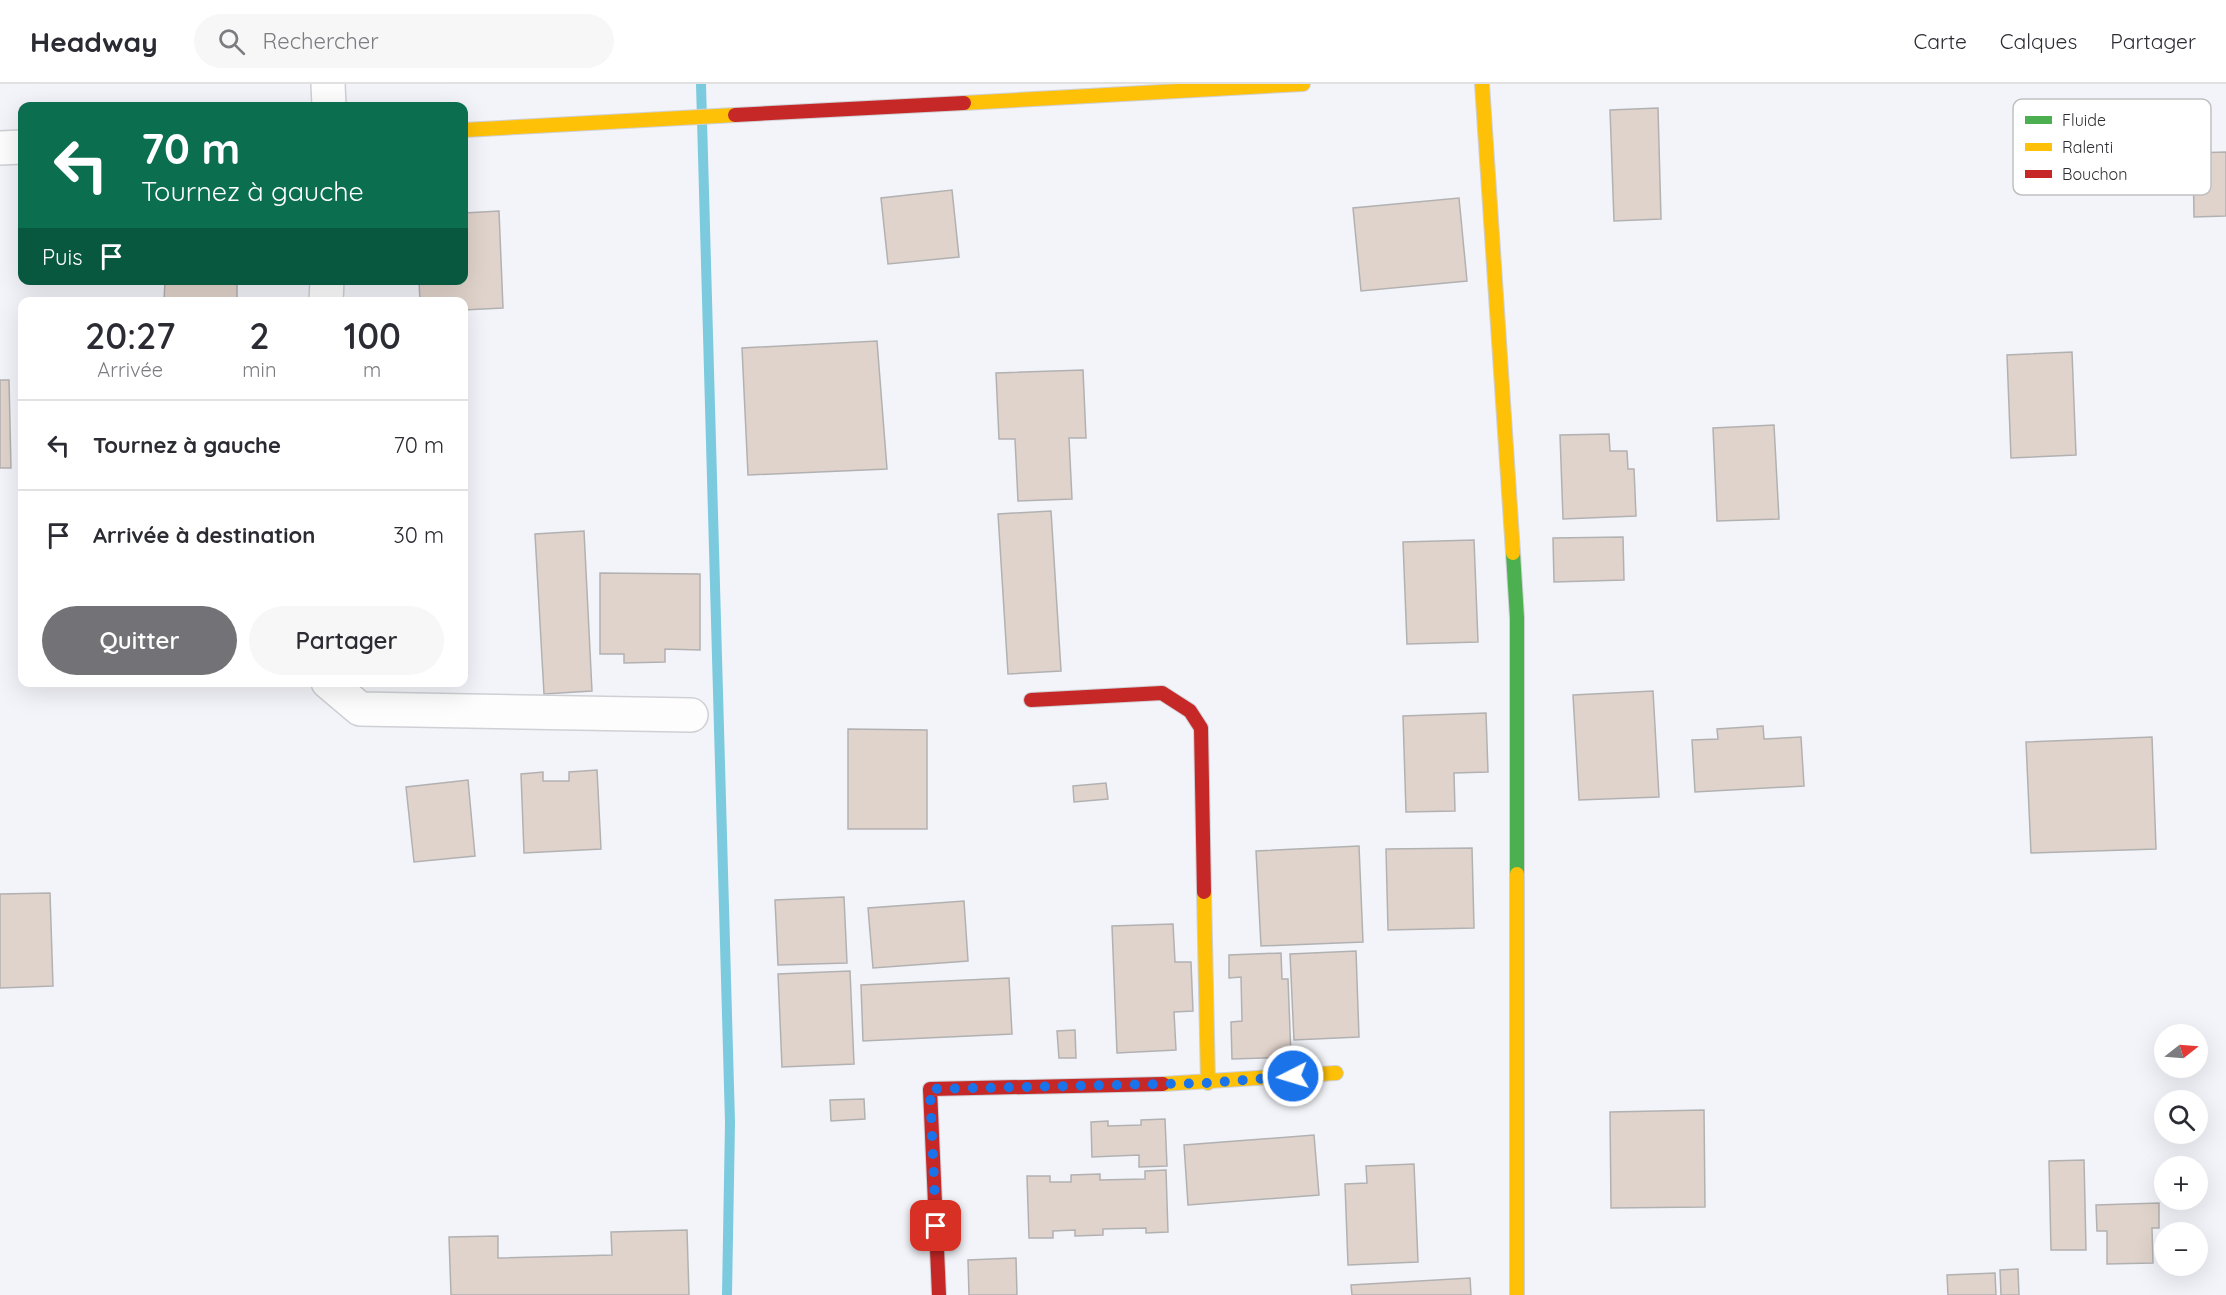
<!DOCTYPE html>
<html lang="fr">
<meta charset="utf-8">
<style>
body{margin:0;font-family:Quicksand,sans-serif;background:#f7f7f7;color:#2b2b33;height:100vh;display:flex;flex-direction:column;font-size:22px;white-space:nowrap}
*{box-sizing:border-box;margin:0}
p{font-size:20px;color:#7c7c81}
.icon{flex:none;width:33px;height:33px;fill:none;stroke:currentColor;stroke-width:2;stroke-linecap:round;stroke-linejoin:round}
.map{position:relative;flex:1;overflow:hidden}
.side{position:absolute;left:18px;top:213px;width:450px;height:390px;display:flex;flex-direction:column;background:#fff;border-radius:12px;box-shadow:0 6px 24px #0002}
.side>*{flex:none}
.top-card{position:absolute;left:18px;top:18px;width:450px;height:183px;border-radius:12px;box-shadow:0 6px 24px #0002;background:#0b6e4f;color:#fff;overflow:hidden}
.needle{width:39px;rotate:73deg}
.tools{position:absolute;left:2154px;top:940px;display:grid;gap:12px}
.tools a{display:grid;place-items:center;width:54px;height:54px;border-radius:50%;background:#fff;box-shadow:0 6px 24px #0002;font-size:30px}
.pin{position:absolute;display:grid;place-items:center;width:51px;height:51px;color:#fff;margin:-26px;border-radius:12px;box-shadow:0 3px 9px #0006}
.me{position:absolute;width:66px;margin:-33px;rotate:265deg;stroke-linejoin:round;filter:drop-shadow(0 0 4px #0008)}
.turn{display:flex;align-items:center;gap:21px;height:126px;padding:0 24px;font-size:27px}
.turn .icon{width:78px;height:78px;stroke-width:2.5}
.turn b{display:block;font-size:42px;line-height:51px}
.then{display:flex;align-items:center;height:57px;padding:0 24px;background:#0003;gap:12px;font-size:22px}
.eta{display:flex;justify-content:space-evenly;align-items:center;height:102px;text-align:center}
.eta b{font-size:36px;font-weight:600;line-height:42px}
.action{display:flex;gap:12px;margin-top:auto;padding:12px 24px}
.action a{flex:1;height:69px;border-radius:36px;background:#737377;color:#fff;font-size:24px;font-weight:600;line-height:69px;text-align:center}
.action a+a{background:#f7f7f7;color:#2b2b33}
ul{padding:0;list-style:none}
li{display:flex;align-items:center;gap:18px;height:90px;padding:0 24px;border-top:2px solid #e1e1e2}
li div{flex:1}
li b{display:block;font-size:22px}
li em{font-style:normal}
header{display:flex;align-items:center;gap:36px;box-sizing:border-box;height:84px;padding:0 30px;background:#fff;border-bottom:2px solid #e1e1e2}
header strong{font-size:28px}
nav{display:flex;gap:33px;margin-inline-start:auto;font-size:21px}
.search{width:420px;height:54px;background:#f7f7f7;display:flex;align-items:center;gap:15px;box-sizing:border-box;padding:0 21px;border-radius:33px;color:#7c7c81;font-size:22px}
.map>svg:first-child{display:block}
</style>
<header>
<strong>Headway</strong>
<div class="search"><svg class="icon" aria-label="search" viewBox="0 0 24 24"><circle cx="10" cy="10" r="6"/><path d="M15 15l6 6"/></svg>Rechercher</div>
<nav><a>Carte</a><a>Calques</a><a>Partager</a></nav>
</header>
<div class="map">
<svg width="2226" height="1211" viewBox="0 0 2226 1211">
<rect width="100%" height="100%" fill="#f3f4f9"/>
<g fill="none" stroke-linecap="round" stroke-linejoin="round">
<!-- stream -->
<path stroke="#7ccade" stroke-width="10" d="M701,0L730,1038L727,1211"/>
</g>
<!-- building -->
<path fill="#e0d3cb" stroke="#b2b1b2" stroke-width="1.5" d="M1658,24L1661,135L1614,137L1610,26Z
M2226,68V132L2194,133L2193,69Z
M952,106L959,173L888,180L881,114Z
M1459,114L1467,197L1361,207L1353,124Z
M499,127L503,224L464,226V218H420L419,196H464V129Z
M165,196H237V218H164Z
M877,257L887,385L748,391L742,264Z
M2072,268L2076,371L2011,374L2007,271Z
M1083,286L1086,354H1069L1072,415L1018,417L1015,355H999L996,289Z
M0,296H9L11,384H0Z
M1774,341L1779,435L1717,437L1713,344Z
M1609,350L1610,367H1627L1628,385H1634L1636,432L1563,435L1560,351Z
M1051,427L1061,587L1008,590L998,430Z
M584,447L592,607L544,610L535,450Z
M1623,453L1624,496L1554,498L1553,454Z
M1474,456L1478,558L1407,560L1403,458Z
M600,489L700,490V566L665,565V578L624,579V570H600Z
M1653,607L1659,713L1579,716L1573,611Z
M1486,629L1488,688L1454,689L1455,727L1406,728L1403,632Z
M1763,642L1764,655L1801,653L1804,702L1695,708L1692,656L1718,655L1717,645Z
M848,645L927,646V745H848Z
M2152,653L2156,765L2031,769L2026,658Z
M597,686L601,765L524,769L521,690L543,688V697H569V688Z
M468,696L475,772L414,778L406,703Z
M1106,699L1108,715L1074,718L1073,702Z
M1359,762L1363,858L1261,862L1256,767Z
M1472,764L1474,844L1388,846L1386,765Z
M50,809L53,902L0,904V810Z
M844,813L847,879L778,881L775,816Z
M964,817L968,877L873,884L868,824Z
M1173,840L1175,878H1191L1193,927L1174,928L1176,966L1117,969L1112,842Z
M1356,867L1359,953L1294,956L1290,870Z
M1281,869L1282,895H1288L1291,973L1232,975L1231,938L1242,937L1241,893L1229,894V871Z
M850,887L854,980L782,983L778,890Z
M1009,894L1012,950L863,957L861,901Z
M1075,946L1076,974H1059L1057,947Z
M864,1015L865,1035L831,1037L830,1016Z
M1704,1026L1705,1123L1611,1124L1610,1028Z
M1165,1035L1167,1082L1139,1083V1071L1092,1073L1091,1038L1108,1037V1042L1141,1041V1036Z
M1314,1051L1319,1111L1188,1121L1184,1061Z
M2084,1076L2086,1166H2051L2049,1077Z
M1414,1080L1418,1178L1348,1181L1345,1100L1367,1099L1366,1082Z
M1166,1086L1168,1148L1146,1149V1144L1103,1145V1151L1075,1152V1146L1053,1147V1154H1029L1027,1092H1050V1098H1071V1091L1100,1090V1096L1145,1095V1087Z
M2159,1119V1144H2152L2153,1179L2107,1180V1147H2097L2096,1121Z
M687,1146L689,1211H451L449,1153L498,1152V1174L612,1171L611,1148Z
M1016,1174L1017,1211H969L968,1176Z
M2018,1185L2019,1211H2001L2000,1186Z
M1995,1189L1996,1211H1948L1947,1191Z
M1470,1194L1471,1211H1352L1351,1201Z"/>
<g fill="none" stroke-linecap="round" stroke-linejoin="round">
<defs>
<path id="street" d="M328,0L329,22
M0,64L22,63
M326,218L327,196
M328,598L360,625L691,631"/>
<path id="fast" d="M1513,469L1517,534V790"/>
<path id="slow" d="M1482,0L1513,469
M964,19L1303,0
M464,46L735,31
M1517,790V1211
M1204,808L1208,999
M1163,1000L1336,989"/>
<path id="jam" d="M735,31L964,19
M1031,616L1162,609L1190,627L1201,644L1204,808
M939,1211L930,1005L1163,1000"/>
</defs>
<!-- street casing -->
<use href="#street" stroke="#cfd0d4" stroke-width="36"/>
<!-- fast casing -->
<use href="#fast" stroke="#cfd0d4" stroke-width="16"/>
<!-- slow casing -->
<use href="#slow" stroke="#cfd0d4" stroke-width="16"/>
<!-- jam casing -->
<use href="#jam" stroke="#cfd0d4" stroke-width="16"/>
<!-- street -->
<use href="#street" stroke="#fdfdfe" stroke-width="33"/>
<!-- fast -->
<use href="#fast" stroke="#4caf50" stroke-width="14"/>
<!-- slow -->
<use href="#slow" stroke="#ffc107" stroke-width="14"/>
<!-- jam -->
<use href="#jam" stroke="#c62828" stroke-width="14"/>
</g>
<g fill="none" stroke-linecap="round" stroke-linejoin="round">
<!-- route -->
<path stroke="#1a73e8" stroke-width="10" stroke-dasharray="0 18" d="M936,1142L930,1005L1208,999L1293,992"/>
</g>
<!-- legend -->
<rect x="2013" y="15" width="198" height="96" rx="9" fill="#fff" stroke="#c0c0c1" stroke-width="1.5"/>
<rect x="2025" y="32" width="27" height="8" fill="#4caf50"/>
<rect x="2025" y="59" width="27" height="8" fill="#ffc107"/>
<rect x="2025" y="86" width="27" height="8" fill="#c62828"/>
<g font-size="16" fill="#2e2e31">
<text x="2062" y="42">Fluide</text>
<text x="2062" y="69">Ralenti</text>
<text x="2062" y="96">Bouchon</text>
</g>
</svg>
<div class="tools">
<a><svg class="needle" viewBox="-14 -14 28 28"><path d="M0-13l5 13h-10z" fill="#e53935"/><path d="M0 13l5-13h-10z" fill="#7c7c81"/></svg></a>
<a><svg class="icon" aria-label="search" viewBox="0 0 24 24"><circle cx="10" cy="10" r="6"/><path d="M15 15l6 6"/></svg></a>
<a>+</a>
<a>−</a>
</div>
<div class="pin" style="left:936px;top:1142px;background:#d93025"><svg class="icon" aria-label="arrive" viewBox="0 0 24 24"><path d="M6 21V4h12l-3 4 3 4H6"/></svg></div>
<svg class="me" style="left:1293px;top:992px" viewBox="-20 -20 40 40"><circle r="17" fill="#1a73e8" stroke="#fff" stroke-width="3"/><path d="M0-11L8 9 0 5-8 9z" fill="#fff"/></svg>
<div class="top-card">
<div class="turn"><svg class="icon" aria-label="left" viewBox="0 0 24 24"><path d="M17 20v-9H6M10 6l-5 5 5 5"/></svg><div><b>70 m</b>Tournez à gauche</div></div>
<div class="then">Puis<svg class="icon" aria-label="arrive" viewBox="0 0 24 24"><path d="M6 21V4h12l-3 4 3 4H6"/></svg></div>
</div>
<section class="side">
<div class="eta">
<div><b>20:27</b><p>Arrivée</p></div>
<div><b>2</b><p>min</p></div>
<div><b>100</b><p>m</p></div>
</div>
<ul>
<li><svg class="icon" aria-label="left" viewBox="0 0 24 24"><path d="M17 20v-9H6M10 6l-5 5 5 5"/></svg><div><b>Tournez à gauche</b></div><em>70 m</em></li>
<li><svg class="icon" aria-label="arrive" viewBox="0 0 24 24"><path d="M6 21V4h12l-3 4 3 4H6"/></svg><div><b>Arrivée à destination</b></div><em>30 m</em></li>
</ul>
<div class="action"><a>Quitter</a><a>Partager</a></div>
</section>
</div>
